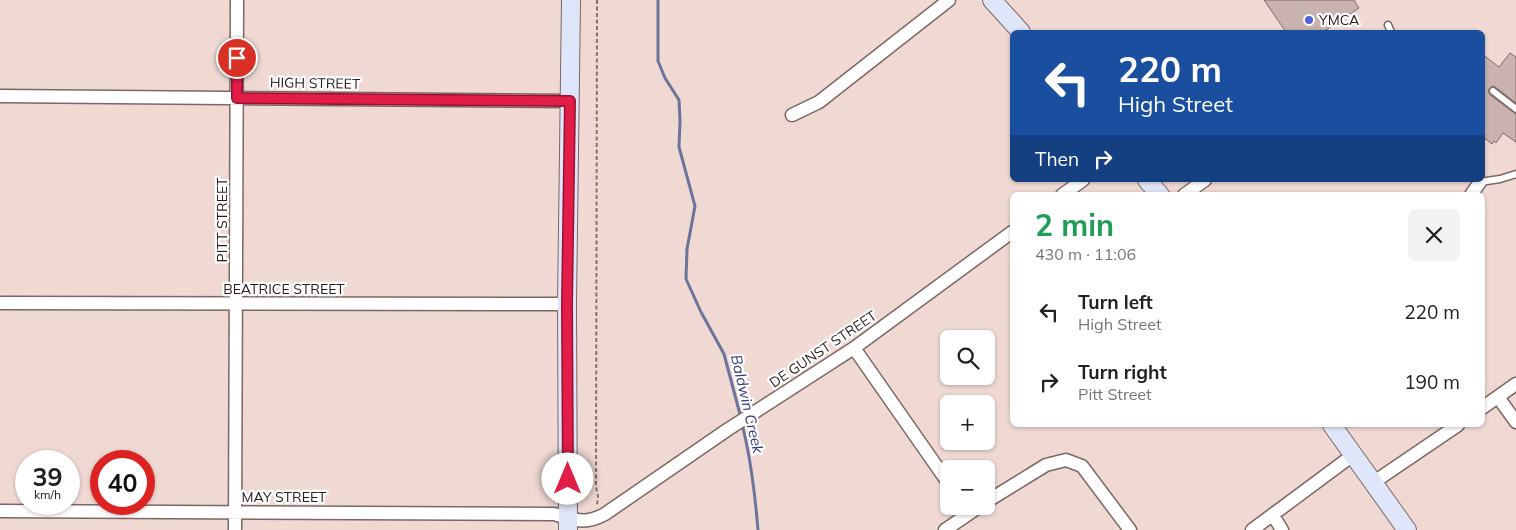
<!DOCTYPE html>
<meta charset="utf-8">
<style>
body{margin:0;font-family:Mulish,sans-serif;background:#f2f2f2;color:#202124;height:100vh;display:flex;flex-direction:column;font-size:19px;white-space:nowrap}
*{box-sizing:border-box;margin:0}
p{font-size:16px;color:#757577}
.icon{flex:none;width:28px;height:28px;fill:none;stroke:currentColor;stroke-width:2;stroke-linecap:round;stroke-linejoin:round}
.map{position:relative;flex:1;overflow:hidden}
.sheet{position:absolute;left:1010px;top:192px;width:475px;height:235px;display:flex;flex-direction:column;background:#fff;border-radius:8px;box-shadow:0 1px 4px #0004}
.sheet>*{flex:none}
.banner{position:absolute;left:1010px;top:30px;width:475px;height:152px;border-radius:8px;box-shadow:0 1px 4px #0004;background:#1a4fa0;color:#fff;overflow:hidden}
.buttons{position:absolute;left:940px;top:330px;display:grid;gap:10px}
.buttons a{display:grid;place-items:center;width:55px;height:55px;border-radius:8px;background:#fff;box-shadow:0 1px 4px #0004;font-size:25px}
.speed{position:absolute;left:15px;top:450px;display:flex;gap:10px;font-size:25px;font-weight:700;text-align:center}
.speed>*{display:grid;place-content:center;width:65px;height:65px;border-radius:50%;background:#fff;box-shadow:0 1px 4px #0004;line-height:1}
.speed small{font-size:12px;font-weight:400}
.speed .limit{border:8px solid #d22;background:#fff;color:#111}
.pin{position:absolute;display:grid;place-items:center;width:42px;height:42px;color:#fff;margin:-21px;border:2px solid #fff;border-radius:50%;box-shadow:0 1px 5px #0007}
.me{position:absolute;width:55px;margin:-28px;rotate:0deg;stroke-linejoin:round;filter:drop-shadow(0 0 4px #0008)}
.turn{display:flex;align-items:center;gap:18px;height:105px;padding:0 25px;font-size:22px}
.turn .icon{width:65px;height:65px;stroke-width:2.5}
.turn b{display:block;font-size:35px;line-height:42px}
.then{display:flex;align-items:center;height:48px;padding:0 25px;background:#0003;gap:10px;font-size:19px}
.round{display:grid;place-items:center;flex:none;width:52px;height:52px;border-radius:8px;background:#f2f2f2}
.overview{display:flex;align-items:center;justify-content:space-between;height:85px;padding:0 25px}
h1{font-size:30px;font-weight:700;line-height:38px;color:#1e9e55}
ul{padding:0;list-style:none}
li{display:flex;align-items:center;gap:15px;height:70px;padding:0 25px}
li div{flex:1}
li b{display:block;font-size:19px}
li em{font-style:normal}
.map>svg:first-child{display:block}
</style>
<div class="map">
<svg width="1516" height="530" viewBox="0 0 1516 530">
<rect width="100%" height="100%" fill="#f0d9d3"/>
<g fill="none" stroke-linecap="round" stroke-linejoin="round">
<!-- stream -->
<path stroke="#6d749c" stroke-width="3" d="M658,0V61L665,78L679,100L680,121L679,147L695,206L687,249L686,279L701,312L724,354L741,418
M742,424C751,459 755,494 758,530"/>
</g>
<!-- building -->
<path fill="#cab3ae" stroke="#806b66" d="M1264,0H1354L1359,8L1323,32H1286Z
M1510,53L1516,57V103L1494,86L1491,87L1488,91L1490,95L1516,114V142L1503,133L1496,143L1494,141L1492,144L1482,136V54L1499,67Z"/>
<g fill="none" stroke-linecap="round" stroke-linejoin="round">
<defs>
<path id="lane" d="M1388,25L1391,32
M1493,91L1516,109
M1480,182L1500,179L1516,174"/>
<path id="street" d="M0,96L570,101
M792,115L819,102L949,0
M1062,195L1083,180
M1184,195L1205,180
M1471,195L1480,182
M0,303L567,304
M854,348L949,484
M1498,397L1516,422
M1482,408L1516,384
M1374,482L1458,425
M986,502L1046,465L1066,460L1082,466L1130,530
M0,511L554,514C576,520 585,525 605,514L727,430L854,348L1012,232
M1273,515L1282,530
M235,530L237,0
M945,530L980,506
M1252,530L1353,455"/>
<path id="secondary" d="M992,0L1021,32
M1147,180L1160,195
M1332,425L1407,530
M568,530L567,304L571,0"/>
</defs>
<!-- lane casing -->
<use href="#lane" stroke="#7c6762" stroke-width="9"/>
<!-- street casing -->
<use href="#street" stroke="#7c6762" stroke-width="15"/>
<!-- secondary casing -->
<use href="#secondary" stroke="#7c6762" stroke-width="20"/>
<!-- path -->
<path stroke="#837470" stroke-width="2" stroke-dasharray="4 2.5" stroke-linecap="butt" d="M597,0L596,486L598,496L597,505"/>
<!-- lane -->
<use href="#lane" stroke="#fff" stroke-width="6"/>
<!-- street -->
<use href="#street" stroke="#fff" stroke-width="12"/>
<!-- secondary -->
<use href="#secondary" stroke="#e0e6fa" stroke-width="18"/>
</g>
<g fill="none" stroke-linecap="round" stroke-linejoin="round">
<defs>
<path id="route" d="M237,58V98L570,101L567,304L568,479"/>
</defs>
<!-- route casing -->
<use href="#route" stroke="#92132f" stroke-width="12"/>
<!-- route -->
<use href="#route" stroke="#e11d48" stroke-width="9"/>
</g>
<!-- markers -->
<circle fill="#5363d9" stroke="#fff" stroke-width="2" cx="1309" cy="20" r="5"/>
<g text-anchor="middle" stroke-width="4.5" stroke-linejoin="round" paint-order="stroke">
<!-- poi labels -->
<g font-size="14" fill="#241c1a" stroke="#fff" text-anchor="start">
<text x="1319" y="25">YMCA</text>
</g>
<!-- street labels -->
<g font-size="14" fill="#241c1a" stroke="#fff">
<text transform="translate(315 83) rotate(1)" y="5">HIGH STREET</text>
<text transform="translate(222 220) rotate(-90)" y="5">PITT STREET</text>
<text x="284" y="294">BEATRICE STREET</text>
<text transform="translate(823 349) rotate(-34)" y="5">DE GUNST STREET</text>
<text x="284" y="502">MAY STREET</text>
</g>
<!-- water labels -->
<g font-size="15" font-style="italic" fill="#303a7e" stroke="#fff">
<text transform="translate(747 404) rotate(77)" y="5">Baldwin Creek</text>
</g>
</g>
</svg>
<div class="buttons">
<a><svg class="icon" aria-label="search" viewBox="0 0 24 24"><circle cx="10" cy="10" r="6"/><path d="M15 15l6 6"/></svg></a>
<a>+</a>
<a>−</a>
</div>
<div class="speed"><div>39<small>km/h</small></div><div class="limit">40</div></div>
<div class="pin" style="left:237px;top:58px;background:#d93025"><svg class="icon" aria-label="arrive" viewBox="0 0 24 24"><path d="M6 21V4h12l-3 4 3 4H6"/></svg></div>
<svg class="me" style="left:568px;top:479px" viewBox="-20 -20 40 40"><circle r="19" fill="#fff"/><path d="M0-13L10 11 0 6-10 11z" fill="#e11d48"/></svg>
<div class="banner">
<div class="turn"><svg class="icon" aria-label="left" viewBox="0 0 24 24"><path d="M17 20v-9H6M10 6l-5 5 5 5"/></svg><div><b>220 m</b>High Street</div></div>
<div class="then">Then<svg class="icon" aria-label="right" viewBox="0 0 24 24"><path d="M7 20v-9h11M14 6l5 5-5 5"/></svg></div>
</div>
<section class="sheet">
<div class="overview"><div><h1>2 min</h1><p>430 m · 11:06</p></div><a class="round"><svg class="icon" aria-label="close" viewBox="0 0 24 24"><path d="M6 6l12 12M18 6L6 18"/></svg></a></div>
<ul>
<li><svg class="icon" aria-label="left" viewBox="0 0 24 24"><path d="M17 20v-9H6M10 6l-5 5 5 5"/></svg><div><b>Turn left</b><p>High Street</p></div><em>220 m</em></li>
<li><svg class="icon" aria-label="right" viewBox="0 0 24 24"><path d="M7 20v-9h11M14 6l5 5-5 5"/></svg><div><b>Turn right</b><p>Pitt Street</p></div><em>190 m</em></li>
</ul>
</section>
</div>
